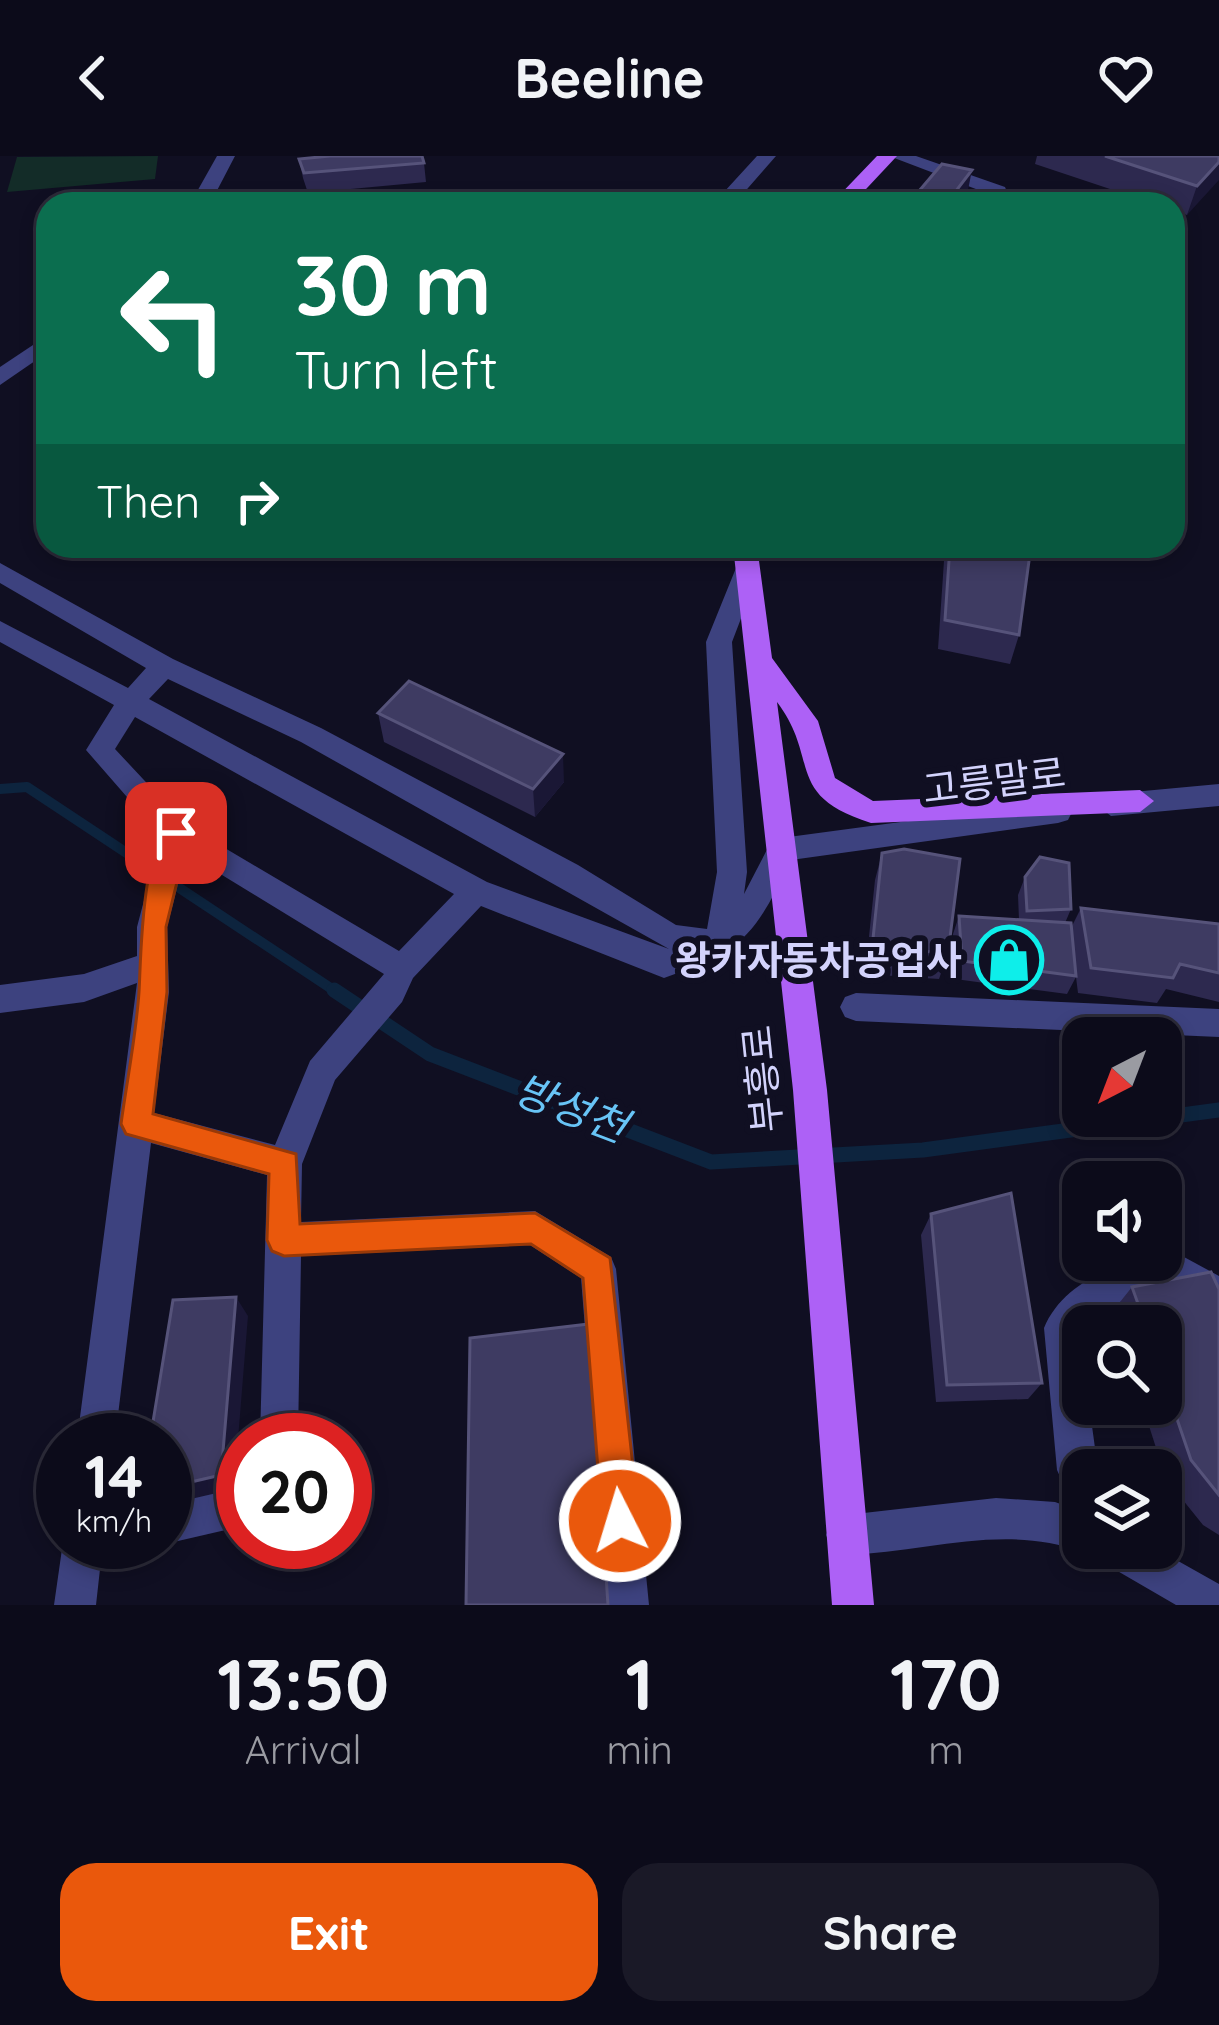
<!DOCTYPE html>
<meta charset="utf-8">
<style>
body{margin:0;font-family:Quicksand,"Noto Sans KR",sans-serif;background:#1a1927;color:#f1f3f6;height:100vh;display:flex;flex-direction:column;font-size:45px;white-space:nowrap}
*{box-sizing:border-box;margin:0}
p{font-size:39px;color:#9a9ba2}
.icon{flex:none;width:66px;height:66px;fill:none;stroke:currentColor;stroke-width:2;stroke-linecap:round;stroke-linejoin:round}
.map{position:relative;height:1449px;overflow:hidden}
.details{display:flex;flex-direction:column;background:#0c0b1a;flex:1}
.details>*{flex:none}
.hud{position:absolute;left:36px;top:36px;width:1149px;height:366px;border-radius:36px;box-shadow:0 6px 18px #0003,0 0 0 3px #2c2b39;background:#0b6e4f;color:#fff;overflow:hidden}
.needle{width:78px;rotate:222deg}
.tools{position:absolute;left:1062px;top:861px;display:grid;gap:24px}
.tools a{display:grid;place-items:center;width:120px;height:120px;border-radius:24px;background:#0c0b1a;box-shadow:0 6px 18px #0003,0 0 0 3px #2c2b39;font-size:60px}
.speed{position:absolute;left:36px;top:1257px;display:flex;gap:24px;font-size:60px;font-weight:700;text-align:center}
.speed>*{display:grid;place-content:center;width:156px;height:156px;border-radius:50%;background:#0c0b1a;box-shadow:0 6px 18px #0003,0 0 0 3px #2c2b39;line-height:1}
.speed small{font-size:30px;font-weight:400}
.speed .limit{border:18px solid #d22;background:#fff;color:#111}
.pin{position:absolute;display:grid;place-items:center;width:102px;height:102px;color:#fff;margin:-51px;border-radius:24px;box-shadow:0 6px 18px #0006}
.me{position:absolute;width:132px;margin:-66px;rotate:355deg;stroke-linejoin:round;filter:drop-shadow(0 0 9px #0008)}
.turn{display:flex;align-items:center;gap:42px;height:252px;padding:0 60px;font-size:54px}
.turn .icon{width:156px;height:156px;stroke-width:2.5}
.turn b{display:block;font-size:84px;line-height:102px}
.then{display:flex;align-items:center;height:114px;padding:0 60px;background:#0003;gap:24px;font-size:45px}
.eta{display:flex;justify-content:space-evenly;align-items:center;height:204px;text-align:center}
.eta b{font-size:72px;font-weight:700;line-height:84px}
.button{display:flex;gap:24px;margin-top:auto;padding:24px 60px}
.button a{flex:1;height:138px;border-radius:36px;background:#ea580c;color:#fff;font-size:48px;font-weight:700;line-height:138px;text-align:center}
.button a+a{background:#1a1927;color:#f1f3f6}
header{display:flex;justify-content:space-between;align-items:center;height:156px;padding:0 60px;background:#0c0b1a;font-size:54px;font-weight:700}
.map>svg:first-child{display:block}
</style>
<header><svg class="icon" aria-label="back" viewBox="0 0 24 24"><path d="M15 5l-7 7 7 7"/></svg>Beeline<svg class="icon" aria-label="heart" viewBox="0 0 24 24"><path d="M12 20l-8-8c-3-5 5-10 8-4 3-6 11-1 8 4z"/></svg></header>
<div class="map">
<svg width="1219" height="1449" viewBox="0 0 1219 1449">
<rect width="100%" height="100%" fill="#100f22"/>
<!-- green -->
<path fill="#132c28" d="M158,0L155,23L7,36L17,1Z"/>
<g fill="none" stroke-linecap="round" stroke-linejoin="round">
<!-- stream-far1 -->
<path stroke="#0d243e" stroke-width="10" d="M0,633L27,631L338,837"/>
<!-- stream -->
<path stroke="#0d243e" stroke-width="15" d="M334,834L430,898L711,1006L923,994L1219,954"/>
<!-- minor -->
<path fill="#3d427f" fill-rule="evenodd" d="M217,0H235L210,48H190Z
M757,0H776L734,48H713Z
M889,0H916L1005,31L1012,48H992L989,38Z
M48,179V196L0,229V211Z
M0,407L173,503L321,572L578,709L676,769L707,773L717,716L706,486L736,412L745,409L758,418L732,486L747,716L744,738L771,686L781,682L1058,645L1068,648L1072,656L1068,664L1058,667L791,704C754,781 744,794 664,822L481,750L413,822L402,846L335,924L302,1008L301,1066L535,1055L611,1101L616,1113L649,1449H607L581,1122L530,1089L301,1100L298,1284H260L267,1019L151,987L115,1284H77L137,827L84,846L0,857V829L84,818L137,800V771L161,680L86,594L114,549L0,486V465L128,532L146,512L0,427ZM168,523L301,586L669,793L487,726L149,543ZM135,561L454,738L399,795L186,669L115,593ZM186,697L384,818L310,905L275,989L154,957L169,836L167,771Z
M1219,628V650L1111,660L1097,649L1111,638Z
M856,837L1219,853V881L856,865L845,861L840,851L845,841Z
M1173,1095L1219,1120V1159L1170,1130L1117,1147L1091,1170H1083V1248H1089L1098,1314H1083V1346L1069,1340L1057,1314L1044,1172C1062,1128 1116,1104 1161,1104V1098Z
M243,1330V1370L165,1388L160,1386H165V1348Z
M996,1342L1055,1346L1083,1356V1392H1093L1083,1396C1004,1367 927,1396 846,1399L832,1393L826,1379L832,1365L846,1359Z
M63,1386H103L96,1449H54Z
M1096,1392H1155L1219,1428V1449H1176L1102,1406Z"/>
<!-- major -->
<path fill="#ad61f6" fill-rule="evenodd" d="M877,0H897L852,48H831Z
M733,390H757L772,502L818,565L835,622L873,645L1140,634L1154,645L1140,656L871,667C783,639 821,604 777,546L827,934L874,1449H832L793,934Z"/>
</g>
<!-- wall -->
<path fill="#2d294f" d="M1037,0H1219L1187,59L1173,54V48H1155L1035,8Z
M299,3L424,7L426,26L308,37L303,22Z
M945,390H1031L1019,479L1010,508L938,493Z
M378,557L564,626L535,661L384,586Z
M882,697L948,797L939,823L865,818L875,724Z
M1025,721L1071,753L1065,767L1071,772L1081,752L1219,768V846L1166,833L1157,847L1078,837L1076,821L1067,838L955,823L953,778L959,760L1019,764L1018,739Z
M931,1058L1042,1227L1028,1243L936,1246L921,1079Z
M1132,1131L1219,1133V1379L1203,1369L1166,1323L1142,1248H1161V1170H1116L1112,1156Z"/>
<!-- shaded-wall -->
<path fill="#1a1735" d="M1219,6V24L1187,59L1197,30Z
M972,14L968,34L957,48H946Z
M563,598L564,626L535,661L533,633Z
M236,1141L248,1160L234,1333L165,1349V1332Z"/>
<!-- building -->
<path fill="#3e3b62" stroke="#56537a" stroke-width="3" d="M330,0H422L424,7L304,17L299,3Z
M1105,0H1219V6L1197,30Z
M942,8L972,14L946,48H908Z
M950,390H1031L1019,479L945,464Z
M409,525L563,598L533,633L378,557Z
M904,693L960,703L948,797L872,792L882,697Z
M1040,701L1069,707L1071,753L1027,755L1025,721Z
M1081,752L1219,768V817L1180,808L1173,822L1091,812Z
M959,760L1071,767L1076,820L962,805Z
M1011,1037L1042,1227L947,1229L931,1058Z
M1211,1116L1219,1133V1339L1191,1304L1161,1216V1170H1146L1132,1131Z
M236,1141L221,1319L165,1332V1284H150L173,1144Z
M589,1168L608,1449H466L470,1182Z"/>
<!-- route -->
<path fill="#ea580c" stroke="#983908" stroke-width="3" d="M176,666L189,677L166,771L167,836L153,958L296,998L300,1068L535,1057L610,1102L639,1365L633,1378L620,1383L608,1378L602,1365L583,1122L531,1088L284,1100L272,1095L267,1084L269,1018L126,978L121,968C127,924 136,880 139,836C141,804 141,678 176,666Z"/>
<!-- icons -->
<defs>
<symbol id="shop-ring" viewBox="-11 -11 22 22"><circle r="9.5" fill="#100f22" stroke="#0eeeea" stroke-width="1.5"/><path d="M-5-2.5h2.3a2.7 3.5 0 0 1 5.4 0H5L5.5 6h-11ZM-1.5-2.5h3a1.5 2.3 0 0 0-3 0Z" fill="#0eeeea"/></symbol>
</defs>
<g fill-rule="evenodd">
<use href="#shop-ring" x="971" y="766" width="76" height="76"/>
</g>
<g text-anchor="middle" stroke-width="12" stroke-linejoin="round" paint-order="stroke">
<!-- street labels -->
<g font-size="39" fill="#d3d3fc" stroke="#100f22">
<text transform="translate(994 625) rotate(-7)" y="14">고릉말로</text>
<text transform="translate(762 923) rotate(-96)" y="14">부흥로</text>
</g>
<!-- poi labels -->
<g font-size="39" font-weight="bold" fill="#d3d3fc" stroke="#100f22" text-anchor="end">
<text x="962" y="818">왕카자동차공업사</text>
</g>
<!-- water labels -->
<g font-size="42" font-style="italic" fill="#68c4f6" stroke="#100f22">
<text transform="translate(571 952) rotate(21)" y="15">방성천</text>
</g>
</g>
</svg>
<div class="tools">
<a><svg class="needle" viewBox="-14 -14 28 28"><path d="M0-13l5 13h-10z" fill="#e53935"/><path d="M0 13l5-13h-10z" fill="#9a9ba2"/></svg></a>
<a><svg class="icon" aria-label="sound" viewBox="0 0 24 24"><path d="M4 9h4l5-4v14l-5-4H4zM17 9q2 3 0 6"/></svg></a>
<a><svg class="icon" aria-label="search" viewBox="0 0 24 24"><circle cx="10" cy="10" r="6"/><path d="M15 15l6 6"/></svg></a>
<a><svg class="icon" aria-label="layers" viewBox="0 0 24 24"><path d="M12 4l9 5-9 5-9-5zM3 14l9 5 9-5"/></svg></a>
</div>
<div class="speed"><div>14<small>km/h</small></div><div class="limit">20</div></div>
<div class="pin" style="left:176px;top:677px;background:#d93025"><svg class="icon" aria-label="arrive" viewBox="0 0 24 24"><path d="M6 21V4h12l-3 4 3 4H6"/></svg></div>
<svg class="me" style="left:620px;top:1365px" viewBox="-20 -20 40 40"><circle r="17" fill="#ea580c" stroke="#fff" stroke-width="3"/><path d="M0-11L8 9 0 5-8 9z" fill="#fff"/></svg>
<div class="hud">
<div class="turn"><svg class="icon" aria-label="left" viewBox="0 0 24 24"><path d="M17 20v-9H6M10 6l-5 5 5 5"/></svg><div><b>30 m</b>Turn left</div></div>
<div class="then">Then<svg class="icon" aria-label="right" viewBox="0 0 24 24"><path d="M7 20v-9h11M14 6l5 5-5 5"/></svg></div>
</div>
</div>
<section class="details">
<div class="eta">
<div><b>13:50</b><p>Arrival</p></div>
<div><b>1</b><p>min</p></div>
<div><b>170</b><p>m</p></div>
</div>
<div class="button"><a>Exit</a><a>Share</a></div>
</section>
